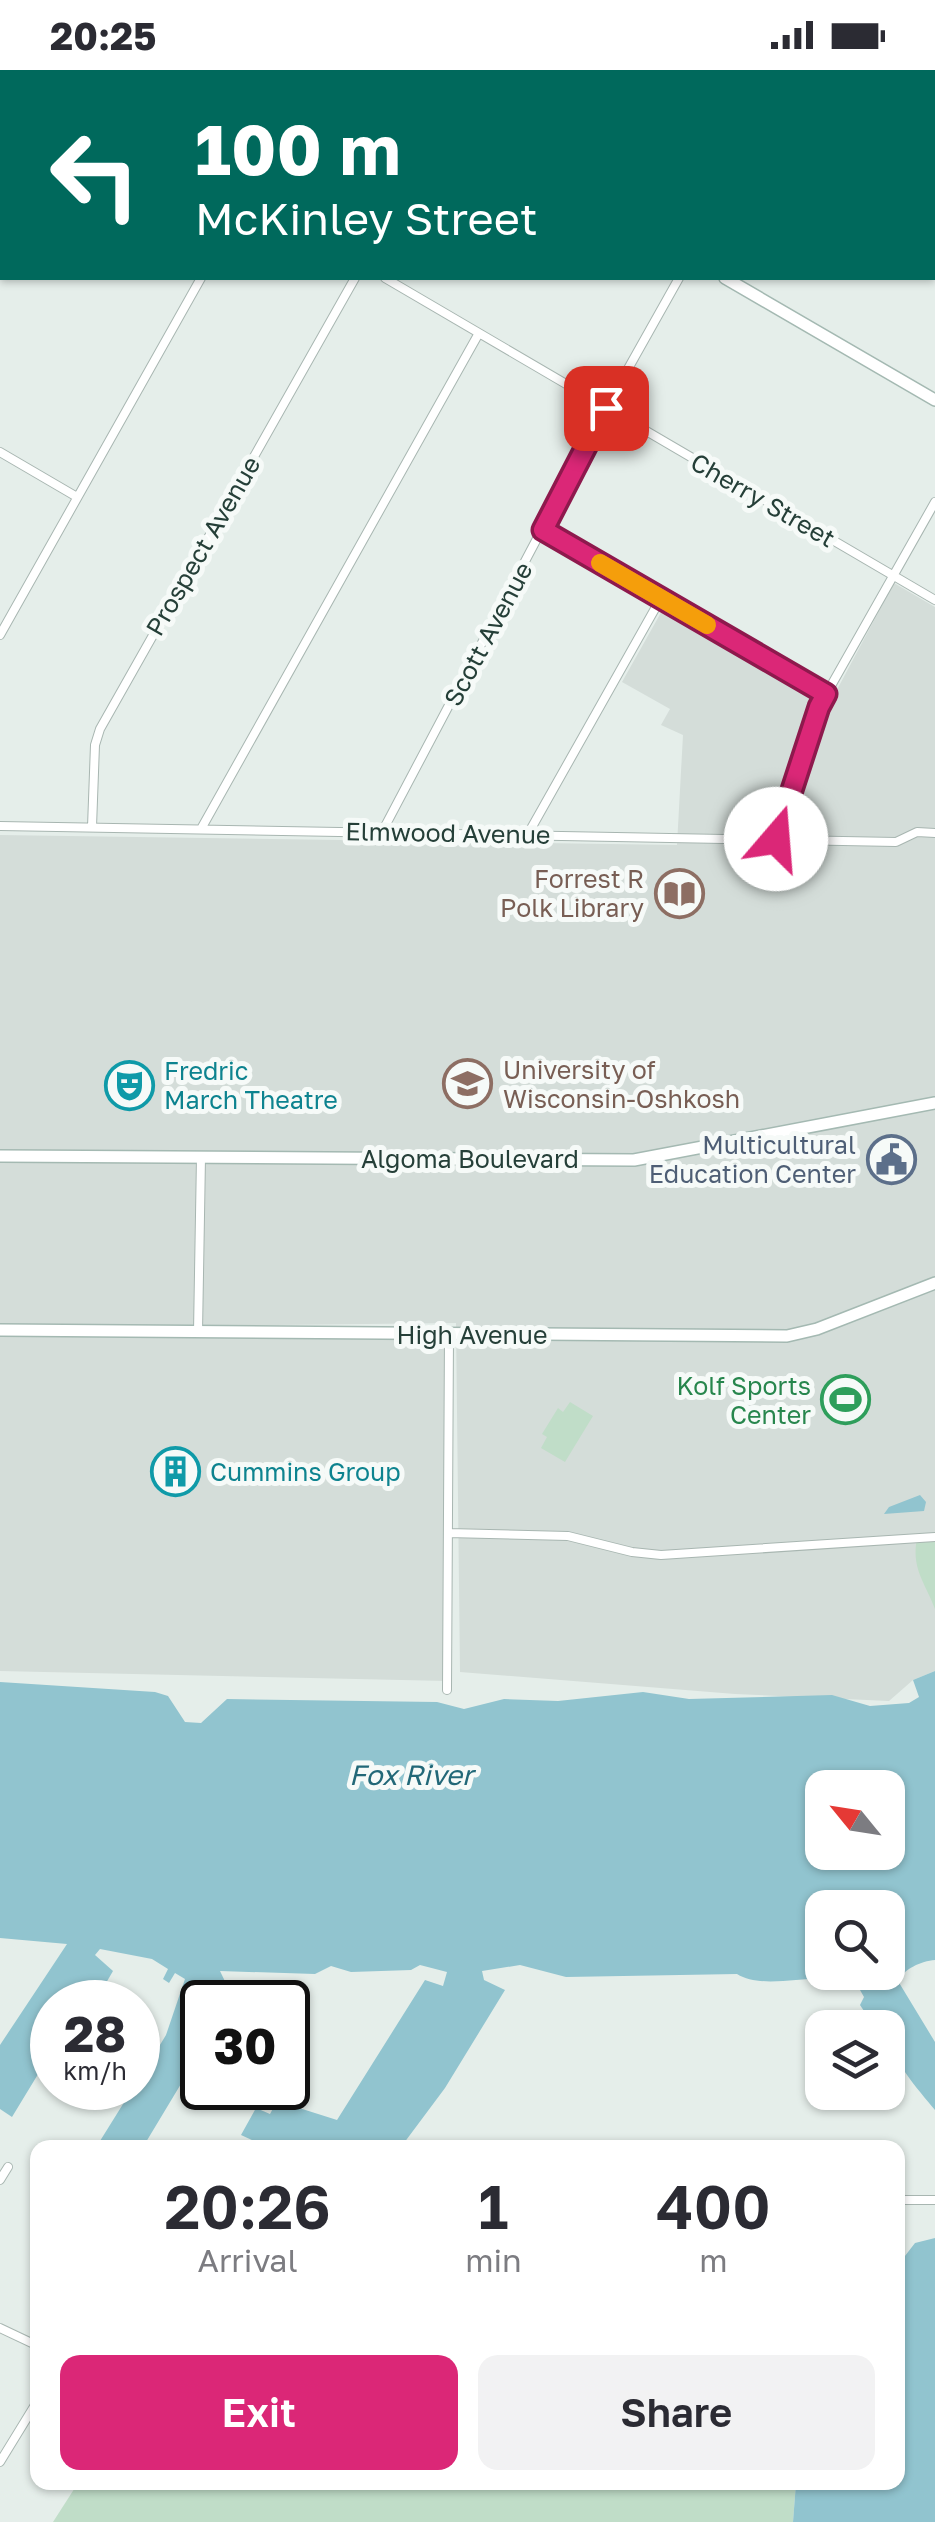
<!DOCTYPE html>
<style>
body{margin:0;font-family:"Golos Text",sans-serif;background:#f2f2f3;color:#2b2b33;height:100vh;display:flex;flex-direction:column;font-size:38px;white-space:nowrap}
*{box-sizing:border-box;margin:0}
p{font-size:32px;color:#7c7c81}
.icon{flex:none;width:55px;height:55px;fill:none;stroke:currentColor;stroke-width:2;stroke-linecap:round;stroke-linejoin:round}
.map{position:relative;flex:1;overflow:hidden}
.sheet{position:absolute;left:30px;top:2070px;width:875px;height:350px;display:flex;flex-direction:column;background:#fff;border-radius:20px;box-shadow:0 2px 8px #0004}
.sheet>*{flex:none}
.top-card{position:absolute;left:0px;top:0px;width:935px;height:210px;box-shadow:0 2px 8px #0004;background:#00695c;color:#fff;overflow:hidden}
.needle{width:65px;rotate:300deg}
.buttons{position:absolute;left:805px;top:1700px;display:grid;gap:20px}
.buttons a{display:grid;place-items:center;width:100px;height:100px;border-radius:20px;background:#fff;box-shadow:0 2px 8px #0004;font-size:50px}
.speed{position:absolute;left:30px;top:1910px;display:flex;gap:20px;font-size:50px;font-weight:700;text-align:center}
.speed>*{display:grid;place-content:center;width:130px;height:130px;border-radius:50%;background:#fff;box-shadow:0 2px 8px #0004;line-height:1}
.speed small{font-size:25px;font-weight:400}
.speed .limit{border:5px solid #111;border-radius:15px;background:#fff;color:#111}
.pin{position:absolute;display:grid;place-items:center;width:85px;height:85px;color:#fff;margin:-42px;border-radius:20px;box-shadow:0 5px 15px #0006}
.me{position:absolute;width:110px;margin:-55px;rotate:18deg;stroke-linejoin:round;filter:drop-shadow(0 0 8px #0008)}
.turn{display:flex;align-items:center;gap:35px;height:210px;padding:0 30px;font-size:45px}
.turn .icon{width:130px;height:130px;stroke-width:2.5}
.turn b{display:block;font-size:70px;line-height:85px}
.eta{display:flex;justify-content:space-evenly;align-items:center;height:170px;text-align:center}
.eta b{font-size:60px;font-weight:600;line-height:70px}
.button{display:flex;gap:20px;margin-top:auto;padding:20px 30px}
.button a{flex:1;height:115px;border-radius:20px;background:#db2777;color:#fff;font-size:40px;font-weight:600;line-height:115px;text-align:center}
.button a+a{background:#f2f2f3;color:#2b2b33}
.status{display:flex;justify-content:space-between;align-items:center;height:70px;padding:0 50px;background:#fff;direction:ltr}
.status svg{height:28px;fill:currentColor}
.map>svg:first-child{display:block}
</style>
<div class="status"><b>20:25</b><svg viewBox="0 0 49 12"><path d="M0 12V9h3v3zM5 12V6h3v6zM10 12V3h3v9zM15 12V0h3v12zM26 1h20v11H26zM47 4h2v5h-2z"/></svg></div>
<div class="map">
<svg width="935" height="2452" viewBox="0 0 935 2452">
<rect width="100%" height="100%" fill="#e5eeea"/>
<!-- built -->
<path fill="#d4ddd9" d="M894,513L935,537V1601L913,1610L889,1631L735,1624L460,1602L456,1253L0,1258V765L677,775L683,665L661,655L670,639L622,612L663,539L670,538L798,613L832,629Z
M0,1260L449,1266L447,1611L0,1601Z"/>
<!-- green -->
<path fill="#c0ddc8" d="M570,1332L593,1346L565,1392L541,1378L547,1367L542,1364L558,1338L563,1342Z
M935,1467V1539C925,1512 911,1499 917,1468Z
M78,2413H796L793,2452H53Z"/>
<!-- water -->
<path fill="#91c4cf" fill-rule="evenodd" d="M920,1425L926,1432L924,1441L884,1444L889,1437Z
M935,1601V1890C921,1891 904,1899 898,1911L935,1972V2040C917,2018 888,1987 888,1958L881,1957L873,1942L872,1954L868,1955L863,1950L866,1944L860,1935L864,1927L860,1920C848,1919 843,1910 831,1909C802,1906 761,1919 737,1904L566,1907L520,1895L482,1901L484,1910L505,1920L445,2018L401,2077H252L254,2071L241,2065L256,2038L270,2044L277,2031L337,2050L425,1910L443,1916L447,1902L420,1895L411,1900L351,1902L331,1896L315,1904L220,1901L233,1928L231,1932H202V1979L143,2077H110L100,2071L133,2018H138V2011L166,1965L185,1909L175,1903L169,1913L163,1909L168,1899L152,1889L100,1879L95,1885L113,1901L95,1932H52V1993L49,1998L43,1996L12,2047L0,2039V1975L67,1874L0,1868V1612L155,1622L168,1626L185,1652L201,1653L227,1629L437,1632L464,1639L504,1629L558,1631L643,1622L689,1629L832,1625L870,1636L909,1633L919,1627L913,1610ZM822,1718H888V1782H822ZM822,1838H888V1902H822Z
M935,2168V2452H793L796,2413L898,2412V2195L915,2173Z"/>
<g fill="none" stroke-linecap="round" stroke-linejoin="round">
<defs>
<path id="street" d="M663,0L668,2
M81,2L82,0
M439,2L440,0
M795,2L797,0
M0,75L2,76
M932,135L935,137
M0,145L2,140
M385,208L935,530
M0,382L77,427
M543,459L826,624
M0,565L201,208
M0,756L896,772L917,762L935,763
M92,757L95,675L100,659L355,208
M201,759L479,263
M382,762L606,338L679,208
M528,764L661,528
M776,769L819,637L935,432
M198,1262L201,1087
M448,1463L568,1466L632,1482L661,1485L935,1467
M447,1620L449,1266
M0,2110L8,2097
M898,2130H935
M0,2258L38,2276
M0,2392L38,2330"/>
<path id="secondary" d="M369,0L373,2
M725,208L935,330
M0,1086L634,1090L935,1033
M0,1260L787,1266L817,1259L935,1213"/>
</defs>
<!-- street casing -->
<use href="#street" stroke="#a8b6b1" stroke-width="10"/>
<!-- secondary casing -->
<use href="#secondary" stroke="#a4b9b2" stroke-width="14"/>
<!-- street -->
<use href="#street" stroke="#fff" stroke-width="8"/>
<!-- secondary -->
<use href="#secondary" stroke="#fff" stroke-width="11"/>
</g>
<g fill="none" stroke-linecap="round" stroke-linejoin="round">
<defs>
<path id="route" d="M606,338L543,460L826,624L819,637L776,769"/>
</defs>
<!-- route casing -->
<use href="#route" stroke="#8e194d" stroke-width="25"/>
<!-- route -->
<use href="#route" stroke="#db2777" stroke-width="18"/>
<!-- slow -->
<path stroke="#f59e0b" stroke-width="18" d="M600,493L707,555"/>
</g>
<!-- icons -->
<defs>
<symbol id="library-ring" viewBox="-11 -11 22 22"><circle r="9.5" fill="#f6faf8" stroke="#8d6e63" stroke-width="1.5"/><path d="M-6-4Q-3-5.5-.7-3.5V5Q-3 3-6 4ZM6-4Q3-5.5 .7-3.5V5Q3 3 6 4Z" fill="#8d6e63"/></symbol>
<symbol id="university-ring" viewBox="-11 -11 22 22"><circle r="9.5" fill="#f6faf8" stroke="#8d6e63" stroke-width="1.5"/><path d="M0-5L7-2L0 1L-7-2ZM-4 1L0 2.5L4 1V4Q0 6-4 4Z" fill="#8d6e63"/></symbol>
<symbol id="theatre-ring" viewBox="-11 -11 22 22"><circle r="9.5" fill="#f6faf8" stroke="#0f9aa8" stroke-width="1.5"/><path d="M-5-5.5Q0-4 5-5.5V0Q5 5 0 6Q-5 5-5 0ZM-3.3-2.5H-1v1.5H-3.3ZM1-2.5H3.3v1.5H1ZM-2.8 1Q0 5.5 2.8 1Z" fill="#0f9aa8"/></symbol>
<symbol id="civic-ring" viewBox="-11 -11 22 22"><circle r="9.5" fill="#f6faf8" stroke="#5c6f8a" stroke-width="1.5"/><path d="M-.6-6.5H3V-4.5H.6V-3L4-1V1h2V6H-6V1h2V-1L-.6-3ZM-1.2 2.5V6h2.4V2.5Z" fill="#5c6f8a"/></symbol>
<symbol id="stadium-ring" viewBox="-11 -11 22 22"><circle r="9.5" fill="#f6faf8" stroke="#2e9e5b" stroke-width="1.5"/><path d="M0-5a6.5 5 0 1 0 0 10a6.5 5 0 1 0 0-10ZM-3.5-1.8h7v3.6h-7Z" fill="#2e9e5b"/></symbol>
<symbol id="building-ring" viewBox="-11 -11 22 22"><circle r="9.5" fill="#f6faf8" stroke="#0f9aa8" stroke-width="1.5"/><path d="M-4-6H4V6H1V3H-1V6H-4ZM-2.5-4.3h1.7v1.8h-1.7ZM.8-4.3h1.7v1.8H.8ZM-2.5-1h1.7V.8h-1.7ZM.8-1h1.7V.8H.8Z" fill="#0f9aa8"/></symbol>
</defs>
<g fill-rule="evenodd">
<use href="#library-ring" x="652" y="796" width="55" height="55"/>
<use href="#university-ring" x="440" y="986" width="55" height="55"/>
<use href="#theatre-ring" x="102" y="988" width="55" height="55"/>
<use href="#civic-ring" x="864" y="1062" width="55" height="55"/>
<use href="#stadium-ring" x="818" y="1302" width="55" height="55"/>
<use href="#building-ring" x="148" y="1374" width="55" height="55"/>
</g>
<g text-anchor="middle" stroke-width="10" stroke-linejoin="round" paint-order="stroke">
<!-- street labels -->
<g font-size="25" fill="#253f38" stroke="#f6faf8">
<text transform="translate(763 430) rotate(30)" y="9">Cherry Street</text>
<text transform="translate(203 476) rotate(-60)" y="9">Prospect Avenue</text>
<text transform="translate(488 564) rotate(-62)" y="9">Scott Avenue</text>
<text transform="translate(448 763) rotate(1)" y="9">Elmwood Avenue</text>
<text x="470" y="1098">Algoma Boulevard</text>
<text x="472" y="1274">High Avenue</text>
</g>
<!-- education labels -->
<g font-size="25" fill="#785e54" stroke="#f6faf8" text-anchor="end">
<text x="644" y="818">Forrest R<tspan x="644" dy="29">Polk Library</tspan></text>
<text x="503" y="1009" text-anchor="start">University of<tspan x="503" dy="29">Wisconsin-Oshkosh</tspan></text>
</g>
<!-- culture labels -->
<g font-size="25" fill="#0d838f" stroke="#f6faf8" text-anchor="start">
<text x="164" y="1010">Fredric<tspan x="164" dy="29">March Theatre</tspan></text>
<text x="210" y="1411">Cummins Group</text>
</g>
<!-- service labels -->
<g font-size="25" fill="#4e5e75" stroke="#f6faf8" text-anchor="end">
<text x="856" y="1084">Multicultural<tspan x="856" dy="29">Education Center</tspan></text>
</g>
<!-- leisure labels -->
<g font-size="25" fill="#27864d" stroke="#f6faf8" text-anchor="end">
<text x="811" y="1325">Kolf Sports<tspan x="811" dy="29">Center</tspan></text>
</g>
<!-- water labels -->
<g font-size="28" font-style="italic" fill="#226878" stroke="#f6faf8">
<text x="411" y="1715">Fox River</text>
</g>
</g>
</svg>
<div class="buttons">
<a><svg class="needle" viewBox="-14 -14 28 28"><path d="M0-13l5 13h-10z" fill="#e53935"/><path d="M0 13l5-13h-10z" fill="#7c7c81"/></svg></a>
<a><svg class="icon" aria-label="search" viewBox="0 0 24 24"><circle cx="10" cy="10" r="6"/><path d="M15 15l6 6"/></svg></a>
<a><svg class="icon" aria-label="layers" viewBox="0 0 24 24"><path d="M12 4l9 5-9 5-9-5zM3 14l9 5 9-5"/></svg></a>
</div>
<div class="speed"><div>28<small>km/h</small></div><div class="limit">30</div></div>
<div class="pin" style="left:606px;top:338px;background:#d93025"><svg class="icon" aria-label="arrive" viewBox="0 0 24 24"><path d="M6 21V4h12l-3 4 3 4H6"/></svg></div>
<svg class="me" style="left:776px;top:769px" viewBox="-20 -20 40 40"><circle r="19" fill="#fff"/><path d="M0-13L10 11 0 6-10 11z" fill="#db2777"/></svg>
<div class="top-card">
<div class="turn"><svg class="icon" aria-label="left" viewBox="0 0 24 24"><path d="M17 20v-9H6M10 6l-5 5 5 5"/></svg><div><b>100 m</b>McKinley Street</div></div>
</div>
<section class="sheet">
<div class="eta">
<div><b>20:26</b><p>Arrival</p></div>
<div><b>1</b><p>min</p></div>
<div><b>400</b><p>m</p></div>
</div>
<div class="button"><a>Exit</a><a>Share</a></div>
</section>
</div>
